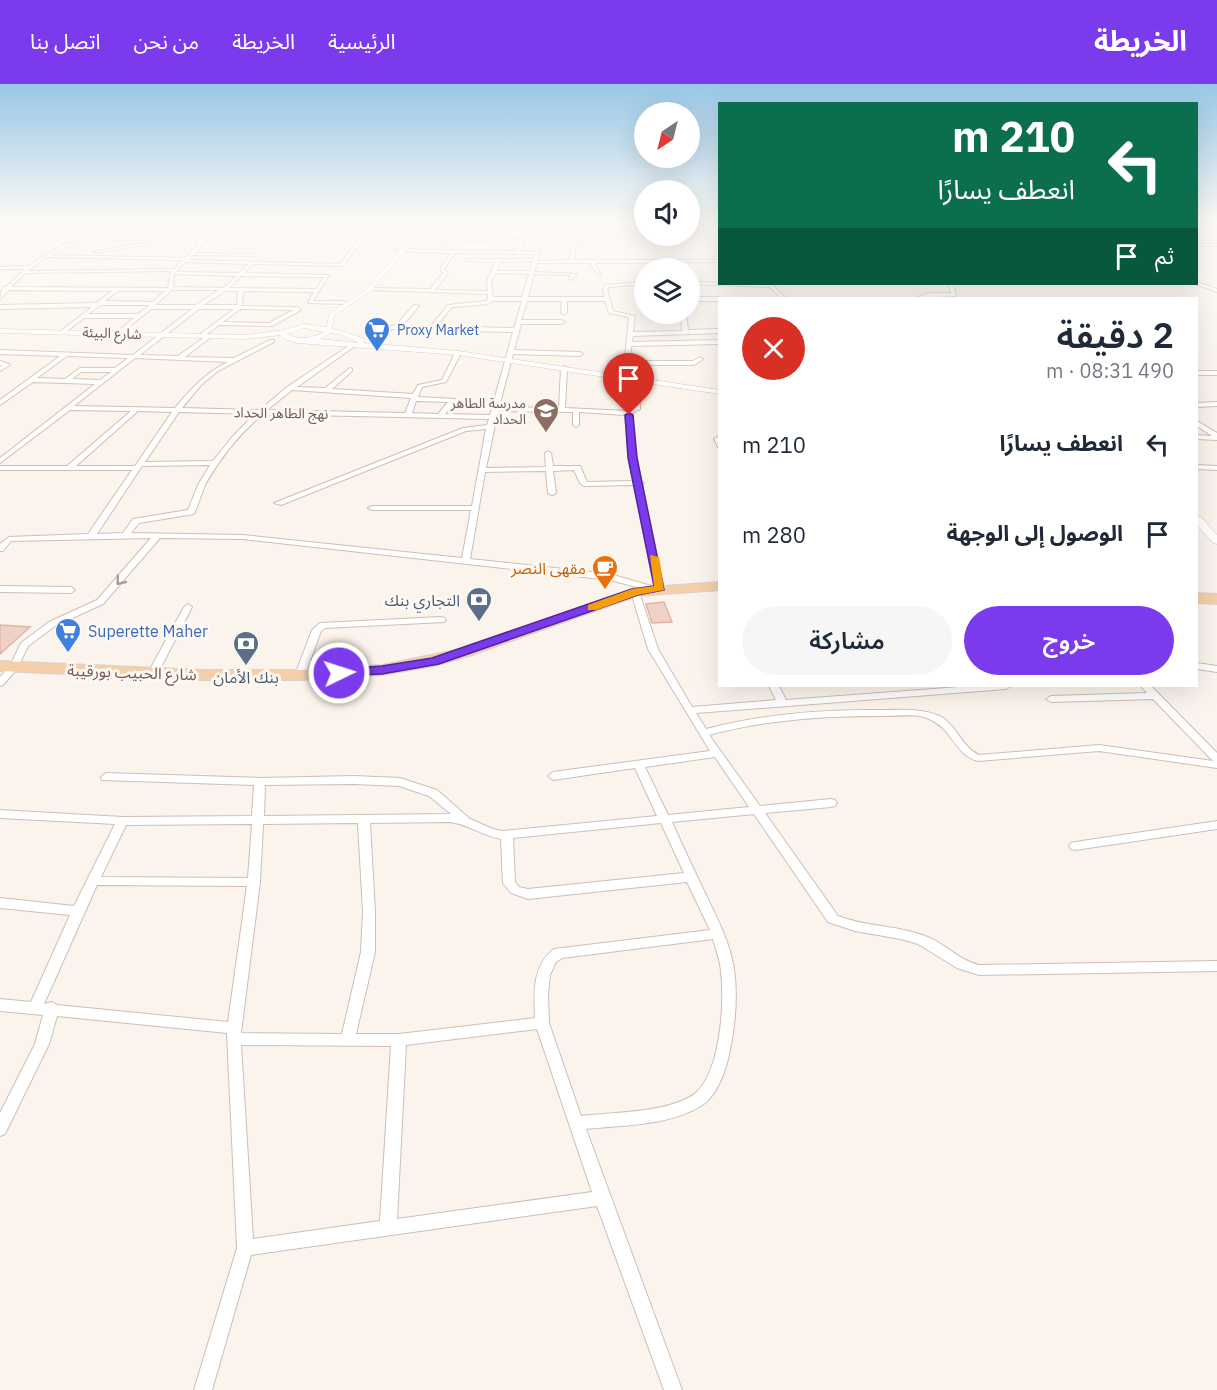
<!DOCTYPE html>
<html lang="ar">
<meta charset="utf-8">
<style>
body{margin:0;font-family:"IBM Plex Sans","Noto Sans Arabic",sans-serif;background:#f6f6f7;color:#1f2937;direction:rtl;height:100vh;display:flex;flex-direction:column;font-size:22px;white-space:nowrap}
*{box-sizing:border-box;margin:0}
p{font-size:20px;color:#747a83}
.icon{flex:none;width:33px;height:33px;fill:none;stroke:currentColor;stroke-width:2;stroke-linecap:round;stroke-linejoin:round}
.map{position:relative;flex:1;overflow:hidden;direction:ltr}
.drawer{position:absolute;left:718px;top:213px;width:480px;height:390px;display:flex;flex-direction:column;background:#fff;border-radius:0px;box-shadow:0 6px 24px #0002;direction:rtl}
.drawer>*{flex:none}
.top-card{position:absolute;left:718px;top:18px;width:480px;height:183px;border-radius:0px;box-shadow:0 6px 24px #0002;direction:rtl;background:#0b6e4f;color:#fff;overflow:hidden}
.needle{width:39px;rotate:215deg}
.fabs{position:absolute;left:634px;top:18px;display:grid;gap:12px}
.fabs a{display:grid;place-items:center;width:66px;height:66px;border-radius:50%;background:#fff;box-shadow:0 6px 24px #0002;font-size:30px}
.pin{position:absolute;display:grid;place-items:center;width:51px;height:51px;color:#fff;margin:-62px -26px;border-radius:50% 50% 50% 0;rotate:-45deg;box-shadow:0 0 6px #0007}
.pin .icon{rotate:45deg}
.me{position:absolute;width:66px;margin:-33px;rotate:86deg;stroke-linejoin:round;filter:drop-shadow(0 0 4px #0008)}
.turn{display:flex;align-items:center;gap:21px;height:126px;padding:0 24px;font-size:27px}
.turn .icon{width:78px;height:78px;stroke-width:2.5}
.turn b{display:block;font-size:42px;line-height:51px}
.then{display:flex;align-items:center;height:57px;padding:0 24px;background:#0003;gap:12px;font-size:22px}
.round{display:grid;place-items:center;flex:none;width:63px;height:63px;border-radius:32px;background:#f6f6f7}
.head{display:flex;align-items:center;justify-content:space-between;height:102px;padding:0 24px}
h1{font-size:36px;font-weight:600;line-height:45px}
.primary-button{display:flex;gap:12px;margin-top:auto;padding:12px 24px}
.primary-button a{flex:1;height:69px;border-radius:36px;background:#7c3aed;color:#fff;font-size:24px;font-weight:600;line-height:69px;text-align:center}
.primary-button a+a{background:#f6f6f7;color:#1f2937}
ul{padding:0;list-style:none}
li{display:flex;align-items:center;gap:18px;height:90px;padding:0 24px}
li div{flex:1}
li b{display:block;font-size:22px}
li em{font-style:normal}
header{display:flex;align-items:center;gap:36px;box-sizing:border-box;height:84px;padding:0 30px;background:#7c3aed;color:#fff}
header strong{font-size:28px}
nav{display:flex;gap:33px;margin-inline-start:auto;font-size:21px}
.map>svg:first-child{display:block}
</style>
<header>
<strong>الخريطة</strong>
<nav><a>الرئيسية</a><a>الخريطة</a><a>من نحن</a><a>اتصل بنا</a></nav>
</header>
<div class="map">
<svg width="1217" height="1306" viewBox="0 0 1217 1306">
<rect width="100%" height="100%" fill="#fbf4ec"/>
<!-- building -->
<path fill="#efd1c6" stroke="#e0b6a7" stroke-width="1.5" d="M664,518L672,538L652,539L646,520Z
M0,541L30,543L0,570Z"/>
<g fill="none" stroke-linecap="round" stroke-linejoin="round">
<defs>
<path id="minor" d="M352,137H356L351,142L369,147L343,182L253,180L244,189L329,191L313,217H344L346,220L308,219L314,208L243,207L242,222L298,223L301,226L272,242L219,241L201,254L198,252L199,251L234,225H199L140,271L178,272L209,250L212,252L211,253L185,273L234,274L270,256H274V258L218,287L201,301L182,324L260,326L287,303L353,259L355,260V262L297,303L325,304L350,284L352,285V287L332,305L413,310L418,301L442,296L455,269L458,267L461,269L446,298L422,303L418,313L455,315L456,316L445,330L490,331L513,248L392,245L386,246L375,261L370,260L382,244L396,241L414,221L419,222L402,242H431L448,221L486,217L488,215V210L370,206L368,205L370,204L430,205L443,189L440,185L451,169L396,167L394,165L436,166L449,155L522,153L524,147L421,145L420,143L528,145L520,167L539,168L537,177L570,176L571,165L585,154L587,156L575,165L574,176H715L717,137H720V178L595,179L600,190L598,191L590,179H537L534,188L577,190L571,196L569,195L571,191L534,190L528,213H605L603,206L605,201L645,198V200L609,203L607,206L613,227L635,232L633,248L682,247L681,230H686L688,246L720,245V249L633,252L632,258L720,256V260L631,262L630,277H693L700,273L703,275L702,276L694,281H629L628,293L623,294L629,233L609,229L605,217H567V229L564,231L561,229L562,217H527L521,236H562L565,238L562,240H521L514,266L580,268L583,270L580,272L513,270L499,323L559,324L561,284L564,282L567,284L565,324L627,327L634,324V295L639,294L640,325L631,330L637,374L641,397L644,399L642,401L664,504L663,506L660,507L656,504L652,507L610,496L243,455L160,454L103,520L55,542L28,562L17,585L3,601L0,602V593L10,582L21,559L49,538L97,516L151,454L11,457L3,467H0V460L9,453L88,450L132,386H0V382H67L131,327L70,326L0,379V374L95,300L33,298L0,321V316L60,272L0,270V266L133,271L192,225H151L119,251L116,249L117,248L134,234H84L63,250L60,248L61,247L92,223L0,225V221L96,219L112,207L9,206L0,215L3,203H6L25,185H0V183L28,182L62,161L88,154L116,152L203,156L219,142L220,144L195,169L254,170L256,172L192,171L190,176L340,180L364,148L347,144ZM97,155L200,158L185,174L50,171L77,159ZM521,155L516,167L441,166L450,157ZM455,169L534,170L533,175H465L467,177L495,178L487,197L488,207L435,206L448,189L444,185ZM46,173H47L182,176L174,185L28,187ZM532,177L530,187H497L500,178ZM185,178H186L248,180L239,189L176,188ZM171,187L168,204L11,203L25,189ZM496,189L529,190L522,213H493L491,197ZM174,190L236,192L224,204L173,203ZM241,192L324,193L316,205L229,204ZM172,206H219L196,221H155ZM118,207H165L153,218L105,217ZM226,207H238L237,221H203ZM492,217H522L514,244L436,242L452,223L488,220ZM101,221H150L138,230H88ZM240,225L293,226L269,239L223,238ZM67,272L128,274L115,284H80L65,295L37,294ZM135,274L228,278C205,289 191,305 175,324L74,322ZM81,288H111L100,296L72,295ZM292,306L411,314L405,329L267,326ZM416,317L448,318L438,330L412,329ZM138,327L172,328L135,382H76ZM498,327L573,328V341L576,343L579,341V328L625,331L629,374L634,397L587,398L580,382H553L551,369L548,367L545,369L546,383L486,384ZM179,328L255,330L233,352L213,377L145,378ZM263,330L489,335L487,341L463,344L274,419L281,421L466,347L486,345L472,422H372L368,424L372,426H471L462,474L243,451L131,449L139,439L194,430C199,420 201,409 206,399C221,373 240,349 263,330ZM210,381L198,401L188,426L133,435L123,449L97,450L142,382ZM574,386L580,399L584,402L635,401L655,503L610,490L470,475L485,388L546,387L548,409L552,411L556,409L553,387Z
M144,159L146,161L95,169L93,168Z
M1197,160H1217V162H1197Z
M690,198L771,200L786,214H781L770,203L690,200Z
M1197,198L1217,205V208L1195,200Z
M949,200H953L956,212L916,214L929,209H951Z
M690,213H720L722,214H720V217H690Z
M0,277L9,280L10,281L0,287V283L2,281H0Z
M1197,287H1217V291H1197Z
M1217,318V322L1197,323V319Z
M1197,337L1217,349V356L1197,355V351L1212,352L1197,342Z
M717,353L720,354V364L718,363L714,355Z
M1197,381L1217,382V386L1197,385Z
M0,502L71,503L75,506L71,509L0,508Z
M635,505L639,508L658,565L692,623L776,616L769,602H779L786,616L973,602H1011L1006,605L696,629L706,645C764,630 822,625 882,626C901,626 919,624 937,631C956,638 960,662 979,671L1099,661L1213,677L1153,615L1051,618L1046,615L1051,612L1147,609L1141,602H1151L1217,669V684L1099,667L978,677C955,671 952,645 931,636C918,629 901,632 886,632C826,632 768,635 709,651L760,722L831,715L835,716L837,719L835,722L831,723L765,729L838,832C866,843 897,841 925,852C945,859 958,876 979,881L1217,877V887L979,891L957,884L918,860L901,855L855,847L828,838L754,730L672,738C683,763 695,788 707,813C718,836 730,859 734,885C738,913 735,943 729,971C725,988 717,1012 701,1022C668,1042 623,1041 586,1045L682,1306H664L597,1122L251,1171L212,1306H194L237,1164L227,949L57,932L49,960L5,1050L0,1052V1029L35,960L43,931L0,927V915L31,918L70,831L0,824V814L74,822L115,740L0,734V726L122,733L252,732L254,701L102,696L101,693L106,689L260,694L354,692L400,694L437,706L470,735L493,745L502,747L657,732L635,684L553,696L548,692L553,688L710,667L648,565L631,508ZM715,673L749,723L668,731L645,683ZM354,700L399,702L429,712L451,730L264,732L265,701ZM450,738C468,740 483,752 501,755L503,799L511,809L528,815L687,798L710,846L554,865C532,882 534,908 535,934L399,950H356L375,868V828L370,739ZM358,739L363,828L361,868L342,950L241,949L260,798L263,740ZM661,739L684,789L528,805L519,803L515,798L513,754ZM252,740L248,794L101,793L126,741ZM97,801L247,802L228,938L57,921L52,918L44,920ZM713,855C716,866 720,876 721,887C725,918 721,996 690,1013C661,1029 615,1028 581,1032L549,939L548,910L550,891L556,878L562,874ZM537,945L592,1108L397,1135L406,961ZM241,961L391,962L380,1137L253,1155Z
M188,520L192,523L158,589L153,592L150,591L148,589L184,523Z
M441,533L444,534L446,536L444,538L325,544L321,547L305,591L300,594L295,591L312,546L320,539Z
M1197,579L1217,582V588L1197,585Z
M1217,737V745L1075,766L1071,765L1069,762L1071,759L1075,758Z"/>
<path id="tertiary" d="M424,137H430L372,206L334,232L332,245L342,247L365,255L363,259L458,267L720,306V310L458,271L298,259L284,255L280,251L246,255L0,249V245L246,251L284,246L304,240L327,243L329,230L368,204ZM304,244L324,248C313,254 299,257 287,250ZM330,249L339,250L359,259L320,255Z
M1197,432L1201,433L1217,451V460L1213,459L1197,441Z"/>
<path id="primary" d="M720,498V506L637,512L472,571L434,582L382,591L300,596H202L0,587V577L202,586H300L382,581L460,565L635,504Z
M1197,509L1217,510V520L1197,519Z"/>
</defs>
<!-- minor casing -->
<use href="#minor" stroke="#d0bdb4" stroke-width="2"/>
<!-- tertiary casing -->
<use href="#tertiary" stroke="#d0bdb4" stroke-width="1"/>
<!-- primary casing -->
<use href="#primary" stroke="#d9d1ce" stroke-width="2"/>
<!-- minor -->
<use href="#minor" fill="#fff" fill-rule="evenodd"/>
<!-- tertiary -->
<use href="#tertiary" fill="#fff" fill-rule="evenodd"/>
<!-- primary -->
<use href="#primary" fill="#f4cfaa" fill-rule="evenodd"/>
</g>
<!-- one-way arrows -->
<defs><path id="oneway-chevron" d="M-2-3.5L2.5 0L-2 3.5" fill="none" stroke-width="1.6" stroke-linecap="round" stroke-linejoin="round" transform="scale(1.5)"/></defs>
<use stroke="#ad9b96" href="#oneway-chevron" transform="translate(120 497) rotate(129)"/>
<!-- sky -->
<linearGradient id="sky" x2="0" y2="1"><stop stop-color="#98c7e6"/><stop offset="0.43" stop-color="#fdfaf6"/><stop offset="1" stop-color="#fdfaf6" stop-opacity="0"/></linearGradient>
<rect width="1217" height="320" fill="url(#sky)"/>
<!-- route -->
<path fill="#7c3aed" stroke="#51269a" stroke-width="1.5" d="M629,329L633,331L637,374L664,506L638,511L439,580L382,590L335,592L333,589L339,585L382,582L432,574L632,505L654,502L628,374L625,331Z"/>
<!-- slow -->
<path fill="#f59e0b" d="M650,471L659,473L664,506L638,511L596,526H588V521L632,505L654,502Z"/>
<!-- icons -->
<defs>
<symbol id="supermarket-pin" viewBox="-11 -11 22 30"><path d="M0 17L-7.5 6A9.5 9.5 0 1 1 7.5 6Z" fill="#3f7fe0" stroke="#fef8f3"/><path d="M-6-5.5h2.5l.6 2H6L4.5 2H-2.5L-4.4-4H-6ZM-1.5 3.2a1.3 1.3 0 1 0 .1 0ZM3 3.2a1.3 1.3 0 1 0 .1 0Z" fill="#fff"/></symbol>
<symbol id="school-pin" viewBox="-11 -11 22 30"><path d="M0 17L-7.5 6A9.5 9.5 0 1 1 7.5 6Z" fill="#8d6e63" stroke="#fef8f3"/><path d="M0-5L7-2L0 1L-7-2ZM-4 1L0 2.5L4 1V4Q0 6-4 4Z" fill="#fff"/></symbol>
<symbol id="cafe-pin" viewBox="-11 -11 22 30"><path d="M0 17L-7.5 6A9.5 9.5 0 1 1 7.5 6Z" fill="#e8710a" stroke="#fef8f3"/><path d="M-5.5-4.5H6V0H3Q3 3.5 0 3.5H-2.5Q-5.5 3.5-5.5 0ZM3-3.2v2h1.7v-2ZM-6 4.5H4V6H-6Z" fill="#fff"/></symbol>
<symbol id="bank-pin" viewBox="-11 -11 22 30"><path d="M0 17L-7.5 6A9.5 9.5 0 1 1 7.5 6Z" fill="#5c6f8a" stroke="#fef8f3"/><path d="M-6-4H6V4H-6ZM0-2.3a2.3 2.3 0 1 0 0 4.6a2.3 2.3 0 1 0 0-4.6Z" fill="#fff"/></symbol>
</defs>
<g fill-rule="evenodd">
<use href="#supermarket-pin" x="362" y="231" width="30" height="40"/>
<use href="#school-pin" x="531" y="312" width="30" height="40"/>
<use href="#cafe-pin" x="590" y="469" width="30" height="40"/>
<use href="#bank-pin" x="464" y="501" width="30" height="40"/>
<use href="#supermarket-pin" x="53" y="532" width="30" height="40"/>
<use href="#bank-pin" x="231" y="545" width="30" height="40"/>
</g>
<g text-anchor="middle" stroke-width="6" stroke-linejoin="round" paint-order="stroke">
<!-- far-shop labels -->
<g font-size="14" fill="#366cbe" stroke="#fef8f3" text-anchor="start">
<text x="397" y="251">Proxy Market</text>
</g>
<!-- far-street labels -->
<g font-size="14" fill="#765950" stroke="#fef8f3">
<text transform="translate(112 249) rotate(2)" y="5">شارع البيئة</text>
<text transform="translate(281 329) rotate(1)" y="5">نهج الطاهر الحداد</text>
</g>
<!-- far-education labels -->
<g font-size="14" fill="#785e54" stroke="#fef8f3" text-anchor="end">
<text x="526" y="324">مدرسة الطاهر<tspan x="526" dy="16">الحداد</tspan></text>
</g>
<!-- food labels -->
<g font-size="16" fill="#c56008" stroke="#fef8f3" text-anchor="end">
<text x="586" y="490">مقهى النصر</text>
</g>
<!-- service labels -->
<g font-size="16" fill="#4e5e75" stroke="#fef8f3" text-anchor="end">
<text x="460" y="522">التجاري بنك</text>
<text x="246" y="599" text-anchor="middle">بنك الأمان</text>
</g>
<!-- shop labels -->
<g font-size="16" fill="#366cbe" stroke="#fef8f3" text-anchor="start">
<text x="88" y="553">Superette Maher</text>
</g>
<!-- street labels -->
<g font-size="16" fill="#765950" stroke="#fef8f3">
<text transform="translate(132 588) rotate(2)" y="6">شارع الحبيب بورقيبة</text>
</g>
</g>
</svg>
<div class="fabs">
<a><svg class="needle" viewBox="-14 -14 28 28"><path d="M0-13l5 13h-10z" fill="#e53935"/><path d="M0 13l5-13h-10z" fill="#747a83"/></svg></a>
<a><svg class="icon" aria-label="sound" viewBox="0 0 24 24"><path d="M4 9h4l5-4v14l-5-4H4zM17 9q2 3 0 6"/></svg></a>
<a><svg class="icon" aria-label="layers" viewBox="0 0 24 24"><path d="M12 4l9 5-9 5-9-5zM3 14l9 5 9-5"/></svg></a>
</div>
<div class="pin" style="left:629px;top:331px;background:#d93025"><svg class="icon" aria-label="arrive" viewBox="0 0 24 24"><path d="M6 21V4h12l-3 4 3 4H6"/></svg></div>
<svg class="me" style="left:339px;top:589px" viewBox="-20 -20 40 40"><circle r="17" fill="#7c3aed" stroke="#fff" stroke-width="3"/><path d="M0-11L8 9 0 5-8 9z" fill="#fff"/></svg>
<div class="top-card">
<div class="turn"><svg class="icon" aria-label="left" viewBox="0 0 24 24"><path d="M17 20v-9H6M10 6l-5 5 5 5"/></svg><div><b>210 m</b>انعطف يسارًا</div></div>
<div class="then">ثم<svg class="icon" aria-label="arrive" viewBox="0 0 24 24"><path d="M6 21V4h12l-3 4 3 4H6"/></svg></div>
</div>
<section class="drawer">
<div class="head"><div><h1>2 دقيقة</h1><p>490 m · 08:31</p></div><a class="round" style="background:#d93025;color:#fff"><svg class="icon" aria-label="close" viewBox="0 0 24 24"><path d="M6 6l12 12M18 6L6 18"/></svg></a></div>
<ul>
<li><svg class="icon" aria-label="left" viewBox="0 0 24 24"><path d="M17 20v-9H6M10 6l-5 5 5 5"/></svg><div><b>انعطف يسارًا</b></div><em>210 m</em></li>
<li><svg class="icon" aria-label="arrive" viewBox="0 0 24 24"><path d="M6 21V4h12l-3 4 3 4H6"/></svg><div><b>الوصول إلى الوجهة</b></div><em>280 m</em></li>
</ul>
<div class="primary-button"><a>خروج</a><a>مشاركة</a></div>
</section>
</div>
